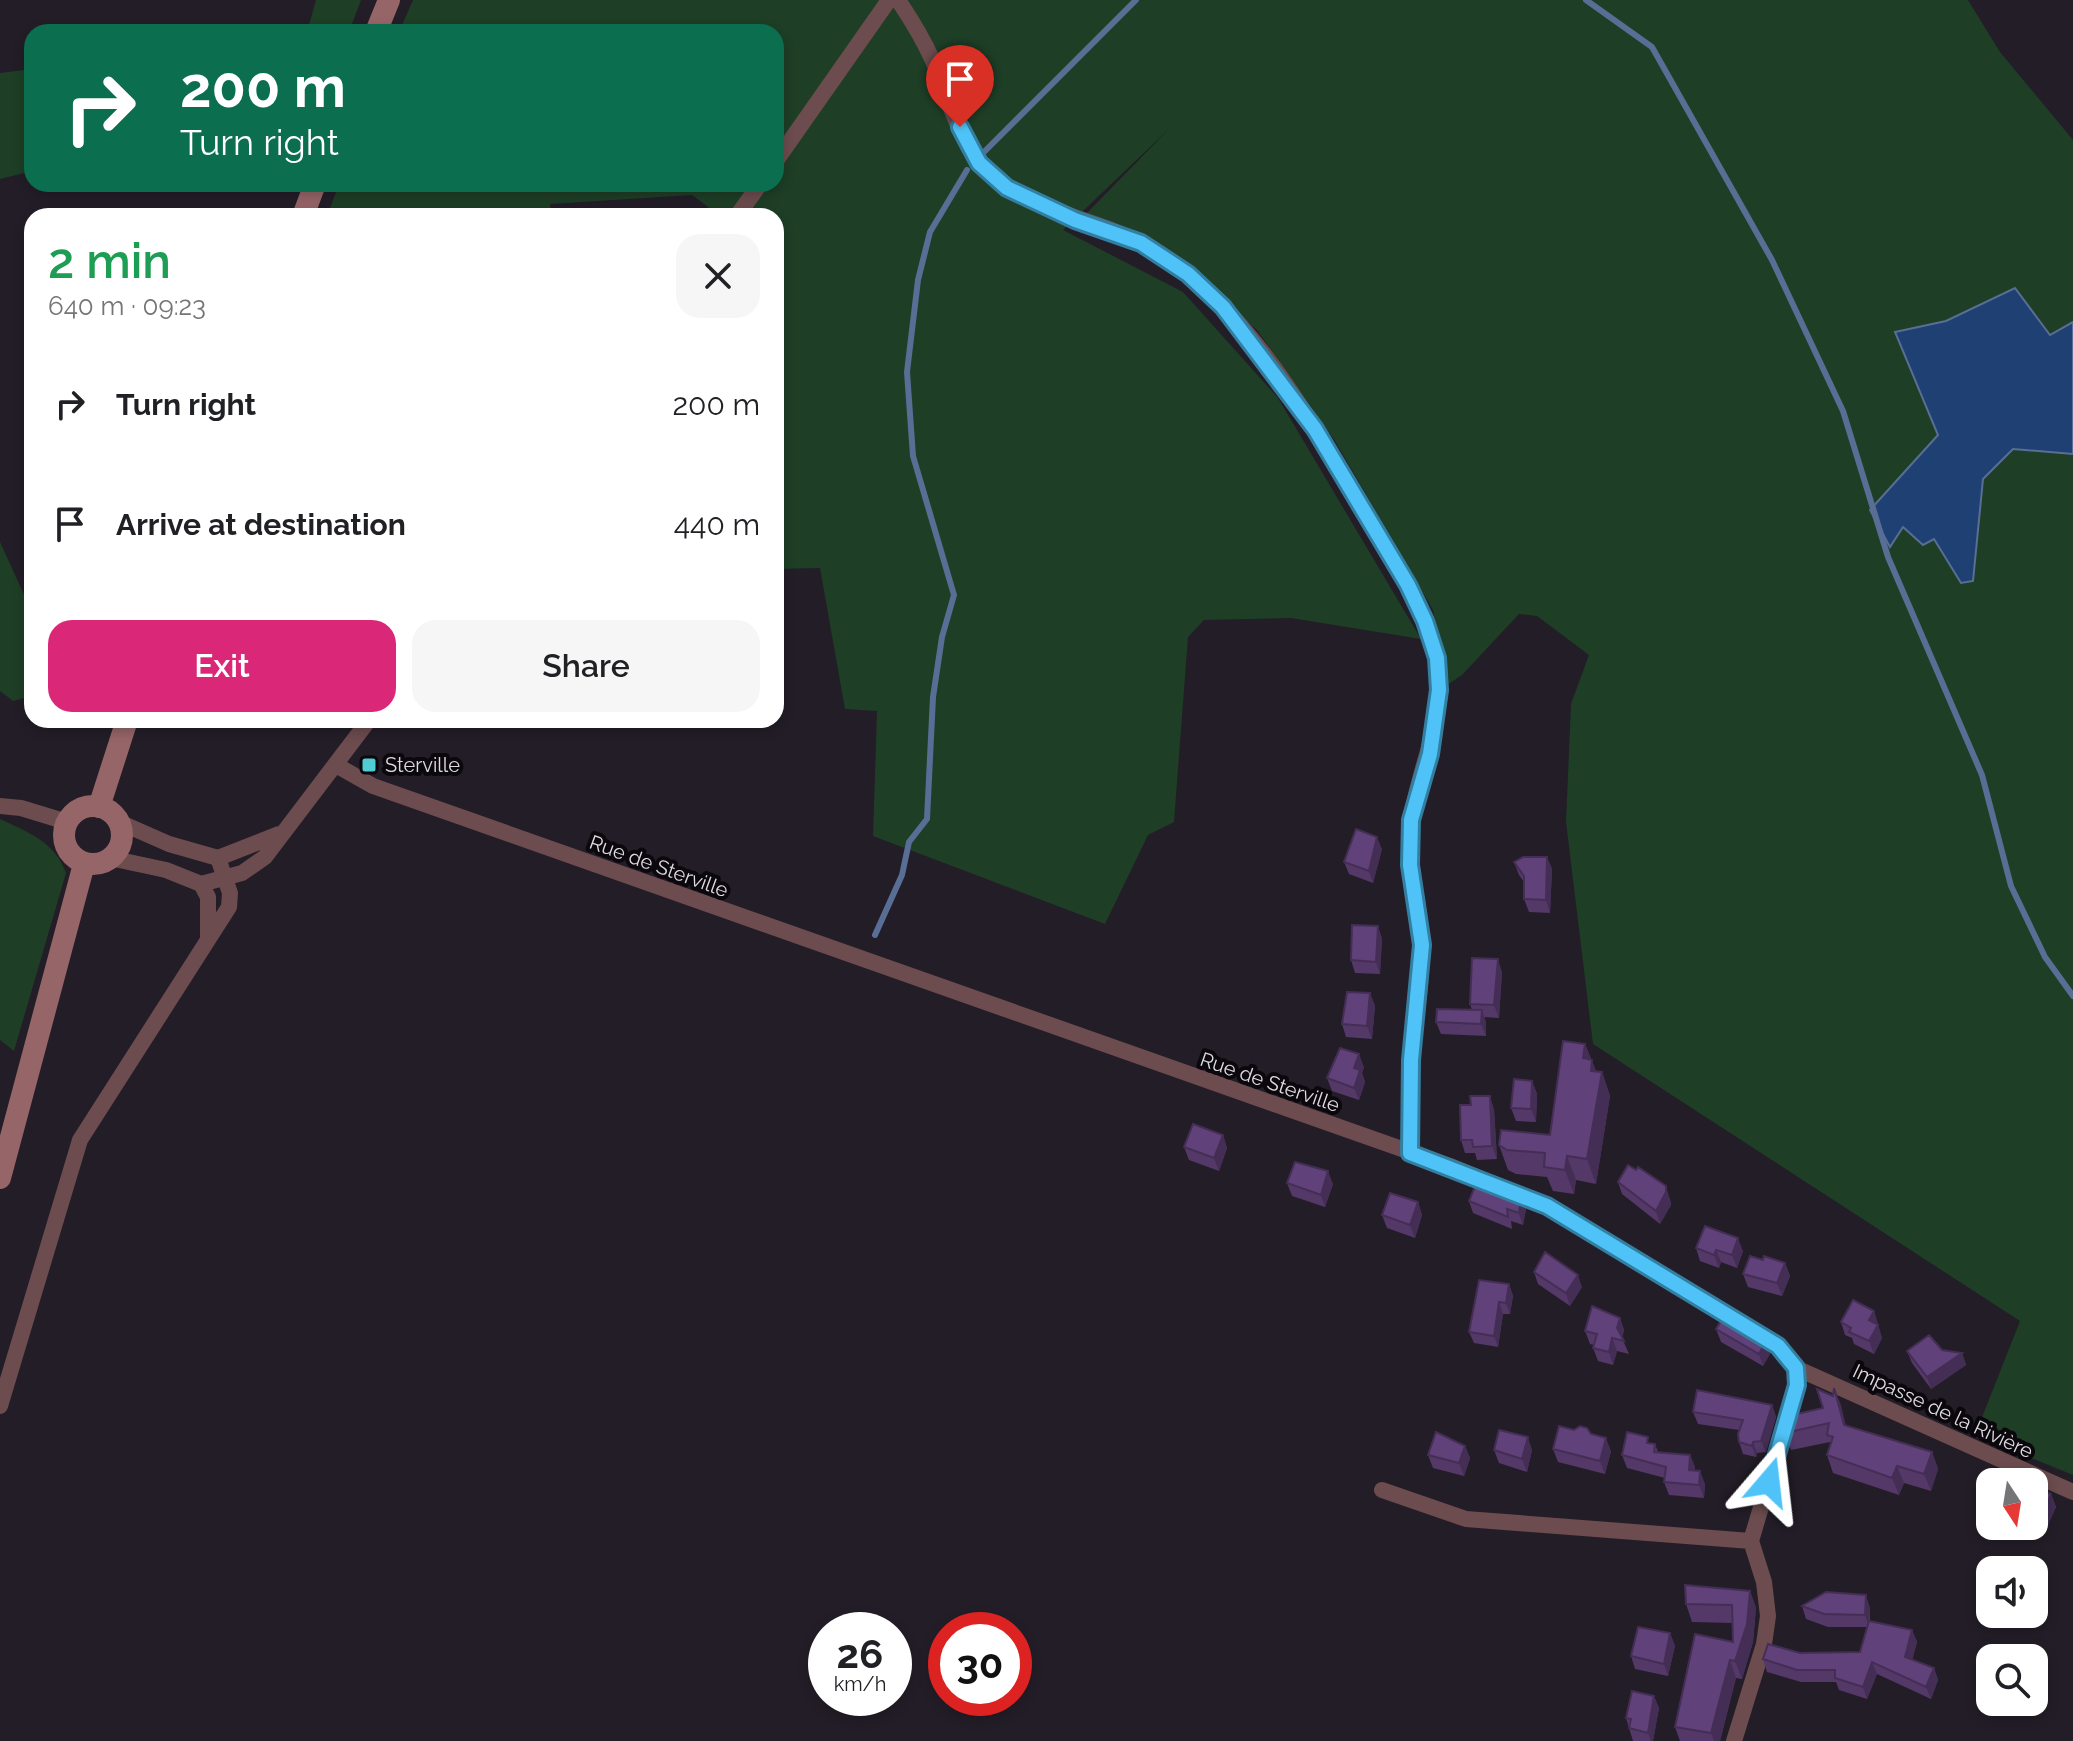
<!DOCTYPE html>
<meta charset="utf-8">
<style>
body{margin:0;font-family:Raleway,sans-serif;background:#f6f6f6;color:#202124;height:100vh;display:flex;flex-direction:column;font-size:30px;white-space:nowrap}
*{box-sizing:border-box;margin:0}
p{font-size:26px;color:#757577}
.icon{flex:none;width:44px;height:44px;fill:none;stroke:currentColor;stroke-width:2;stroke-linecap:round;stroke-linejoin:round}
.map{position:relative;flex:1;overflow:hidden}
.panel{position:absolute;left:24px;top:208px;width:760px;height:520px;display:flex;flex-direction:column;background:#fff;border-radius:24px;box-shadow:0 4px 12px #0003}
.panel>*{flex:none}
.hud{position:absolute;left:24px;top:24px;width:760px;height:168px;border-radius:24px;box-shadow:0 4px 12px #0003;background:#0b6e4f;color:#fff;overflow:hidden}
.needle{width:52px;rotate:168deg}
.fabs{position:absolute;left:1976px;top:1468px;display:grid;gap:16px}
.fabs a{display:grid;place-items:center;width:72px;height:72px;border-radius:16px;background:#fff;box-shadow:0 4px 12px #0003;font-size:40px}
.speed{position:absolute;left:808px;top:1612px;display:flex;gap:16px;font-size:40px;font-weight:700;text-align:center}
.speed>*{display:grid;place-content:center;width:104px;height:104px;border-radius:50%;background:#fff;box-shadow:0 4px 12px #0003;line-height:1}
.speed small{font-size:20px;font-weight:400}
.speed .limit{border:12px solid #d22;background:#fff;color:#111}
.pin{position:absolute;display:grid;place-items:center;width:68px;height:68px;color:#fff;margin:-82px -34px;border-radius:50% 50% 50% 0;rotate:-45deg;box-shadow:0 0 8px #0007}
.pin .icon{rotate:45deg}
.me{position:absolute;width:88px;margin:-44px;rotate:17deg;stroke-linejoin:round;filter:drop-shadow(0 0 6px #0008)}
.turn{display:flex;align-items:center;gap:28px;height:168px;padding:0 24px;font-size:36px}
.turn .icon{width:104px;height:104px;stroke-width:2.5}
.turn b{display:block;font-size:56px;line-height:68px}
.round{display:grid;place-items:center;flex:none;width:84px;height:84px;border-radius:24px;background:#f6f6f6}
.overview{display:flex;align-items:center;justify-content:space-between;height:136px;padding:0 24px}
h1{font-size:48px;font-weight:600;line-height:60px;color:#1e9e55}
.cta{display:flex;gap:16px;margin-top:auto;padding:16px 24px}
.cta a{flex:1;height:92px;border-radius:24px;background:#db2777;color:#fff;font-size:32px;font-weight:600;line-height:92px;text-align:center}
.cta a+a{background:#f6f6f6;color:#202124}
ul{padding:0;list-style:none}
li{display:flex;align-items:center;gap:24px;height:120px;padding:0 24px}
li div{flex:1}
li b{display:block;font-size:30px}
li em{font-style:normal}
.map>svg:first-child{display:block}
</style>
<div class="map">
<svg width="2073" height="1741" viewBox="0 0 2073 1741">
<rect width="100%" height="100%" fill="#231d27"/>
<!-- green -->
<path fill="#1e3e26" d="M316,0H361L349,32H307Z
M413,0H1968L2000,52L2073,140V322L2050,335L2015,288L1946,321L1895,332L1938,435L1890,546L1902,526L1934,539L1961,583L1983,479L2012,449L2073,454V1475L1975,1435L2020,1321L1593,1044L1566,822L1571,704L1589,655L1537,616L1519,614L1462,675L1447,685L1433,610L1335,441L1257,330L1148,239L1086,214L1169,129L1063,230L1183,292L1278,398L1421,639L1291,618L1204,620L1188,637L1174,822L1148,835L1105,924L873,836L877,711L845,709L820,568L776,569V216H720L692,195L550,204L552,216H327L339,184H776V32H399Z
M32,69V171L0,179V73Z
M0,542L32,612V696L13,701L0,691Z
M0,819C28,832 55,842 66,873L14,1051L0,1040Z"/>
<!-- water -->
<path fill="#1f4073" stroke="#586e94" stroke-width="2" d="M2015,288L2050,335L2073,322V454L2013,449L1983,479L1973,581L1961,583L1934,539L1923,545L1903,527L1890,547L1870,510L1938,435L1895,332L1946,321Z"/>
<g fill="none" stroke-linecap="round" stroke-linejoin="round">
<!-- stream -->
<path stroke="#586e94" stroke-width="6" d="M1586,0L1652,47L1772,260L1843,411L1888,557L1982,775L2011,886L2045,957L2073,996
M982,154L1136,0
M875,935L902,875L909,842L927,819L933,697L942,637L954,595L913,456L907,372L918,280L930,232L967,170"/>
<!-- minor -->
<path stroke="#6c4c4e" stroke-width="16" d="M898,0C911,19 923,39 933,61C946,91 960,143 982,167C1026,212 1092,216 1144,245C1248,302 1311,422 1370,521C1395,563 1427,608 1437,657C1449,715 1418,765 1411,821C1405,863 1421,903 1422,945C1423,981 1415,1019 1412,1055C1408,1088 1409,1120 1410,1153
M776,161L889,0
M737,216L760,184
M336,765L373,786L1450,1166L1547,1206L1778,1346L1796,1368L1797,1385L1751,1541L1764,1582L1768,1616L1764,1644L1734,1741
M0,806L21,808L67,822
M119,822L169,844L218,858L279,834
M110,858L166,870L201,884L242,873L265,857L369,720
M201,884L208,897V938
M1796,1368L2073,1492
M0,1406L80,1140L229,907L230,893L218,858
M1382,1490L1466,1519L1751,1541"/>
<!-- secondary -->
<path stroke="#966568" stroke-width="22" d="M376,32L389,0
M303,216L315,184
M64 835a29 29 0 1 1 58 0a29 29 0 1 1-58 0Z
M99,807L127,720
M0,1178L84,864"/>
</g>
<!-- wall -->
<path fill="#533868" d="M1382,849L1373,883L1349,874L1344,862Z
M1547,857L1552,869L1550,913L1529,912L1524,899V882L1519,875L1514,862Z
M1378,926L1382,939L1380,974L1355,973L1351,960Z
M1502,972L1499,1018L1484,1017L1486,1022V1036L1441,1034L1436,1022L1472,1010L1470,1004Z
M1370,993L1375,1006L1372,1039L1346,1037L1342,1024Z
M1585,1044L1596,1071L1602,1072L1610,1096L1596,1184L1576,1180L1574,1194L1553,1191L1547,1177L1516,1174L1508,1170L1499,1145L1550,1135Z
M1364,1067L1362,1073L1365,1082L1359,1100L1332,1091L1327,1078Z
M1532,1081L1537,1094L1536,1122L1516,1121L1511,1108Z
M1494,1109L1497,1159L1477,1160L1475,1153H1465L1461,1140Z
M1223,1135L1227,1148L1219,1171L1189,1160L1184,1147Z
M1618,1182L1670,1199L1671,1205L1660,1224L1622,1194Z
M1287,1183L1333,1184L1325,1207L1292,1196Z
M1469,1201L1526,1209L1523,1225L1511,1221L1512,1229L1473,1213Z
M1418,1202L1422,1215L1415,1238L1387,1228L1382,1215Z
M1696,1248L1743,1251L1737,1268L1721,1262L1719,1268L1700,1261Z
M1785,1263L1790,1276L1782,1296L1748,1287L1743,1274Z
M1534,1272L1582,1287L1570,1306L1538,1284Z
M1509,1284L1513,1296L1510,1314H1503L1498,1347L1474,1343L1469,1332Z
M1874,1311L1882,1338L1874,1354L1854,1344L1852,1338L1845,1335L1841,1322Z
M1620,1318L1624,1330L1622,1338L1629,1354L1617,1351L1613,1365L1598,1361L1593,1348L1594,1345L1590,1344L1585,1331Z
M1716,1329L1770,1354L1763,1366L1721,1342Z
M1907,1351L1962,1353L1966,1365L1931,1389L1912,1363Z
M1834,1388L1846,1426L1932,1452L1938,1469L1931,1491L1904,1483L1899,1495L1833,1473L1827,1455L1830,1444V1442L1791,1450L1785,1433L1823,1408L1833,1396Z
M1772,1405L1776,1417L1766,1452L1757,1453L1756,1457L1743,1454L1739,1442V1430L1698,1424L1693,1412Z
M1591,1434L1611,1451L1605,1474L1558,1462L1553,1449Z
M1651,1443L1655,1444L1658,1452L1690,1455L1695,1467L1694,1470L1705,1484L1704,1498L1669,1495L1664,1482L1665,1478L1627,1468L1622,1455Z
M1465,1446L1470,1458L1464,1476L1433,1468L1428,1455Z
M1494,1450H1532L1527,1472L1499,1463Z
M2034,1486L2051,1494L2056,1507L2047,1527L2034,1521Z
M1750,1591L1756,1608L1753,1642L1742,1679L1736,1678L1720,1741H1680L1675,1727L1733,1642L1732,1623L1692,1622L1686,1604Z
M1802,1606L1870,1608V1621L1912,1630L1917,1642L1912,1660L1934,1668L1938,1680L1931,1699L1877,1674L1867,1699L1839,1690L1836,1682H1801L1767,1672L1763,1659L1800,1653L1860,1652L1867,1627H1828L1806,1619Z
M1670,1633L1675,1646L1668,1676L1635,1669L1631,1656Z
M1654,1696L1659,1708L1653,1741H1633L1626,1718Z"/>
<!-- shaded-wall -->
<path fill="#442e55" d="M1377,837L1382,849L1373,883L1369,871Z
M1547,857L1552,869L1550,913L1546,900Z
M1378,926L1382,939L1380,974L1376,962Z
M1498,959L1502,972L1499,1018L1494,1005Z
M1370,993L1375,1006L1372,1039L1367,1026Z
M1482,1010L1486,1022V1036L1481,1024Z
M1585,1044L1600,1081L1602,1072L1610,1096L1596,1184L1587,1159L1583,1058Z
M1359,1054L1364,1067L1362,1073L1365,1082L1359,1100L1354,1088V1068Z
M1532,1081L1537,1094L1536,1122L1531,1109Z
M1490,1096L1494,1109L1497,1159L1492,1146Z
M1223,1135L1227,1148L1219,1171L1214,1158Z
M1567,1156L1576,1180L1574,1194L1565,1170Z
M1328,1171L1333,1184L1325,1207L1321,1195Z
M1666,1186L1670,1199L1671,1205L1660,1224L1656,1211Z
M1521,1197L1526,1209L1523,1225L1519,1213Z
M1418,1202L1422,1215L1415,1238L1410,1225Z
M1738,1238L1743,1251L1737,1268L1732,1255Z
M1716,1250L1721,1262L1719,1268L1714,1255Z
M1785,1263L1790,1276L1782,1296L1777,1283Z
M1578,1275L1582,1287L1570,1306L1566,1293Z
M1509,1284L1513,1296L1510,1314L1506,1303Z
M1499,1302L1503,1314L1498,1347L1494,1336Z
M1874,1311L1882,1338L1874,1354L1869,1341V1320Z
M1620,1318L1624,1330L1621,1341L1617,1328Z
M1612,1338L1617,1351L1613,1365L1609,1352Z
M1766,1341L1770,1354L1763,1366L1759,1354Z
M1962,1353L1966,1365L1931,1389L1927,1377Z
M1834,1388L1841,1405L1850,1443L1844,1425Z
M1772,1405L1776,1417L1766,1452L1761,1441Z
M1528,1437L1532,1450L1527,1472L1522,1459Z
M1606,1438L1611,1451L1605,1474L1600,1461Z
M1753,1442L1757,1453L1756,1457L1752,1446Z
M1465,1446L1470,1458L1464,1476L1459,1463Z
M1932,1452L1938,1469L1931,1491L1924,1474Z
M1690,1455L1695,1467L1693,1483L1689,1470Z
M1897,1466L1904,1483L1899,1495L1892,1478Z
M1700,1471L1705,1484L1704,1498L1699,1485Z
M2051,1494L2056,1507L2047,1527L2043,1514Z
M1750,1591L1756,1608L1753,1642L1742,1679L1735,1661Z
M1866,1595L1870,1608L1869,1627L1865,1615Z
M1912,1630L1917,1642L1910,1669L1905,1657Z
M1670,1633L1675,1646L1668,1676L1664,1664Z
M1730,1660L1736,1678L1720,1741H1714L1711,1733Z
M1872,1662L1877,1674L1867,1699L1863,1687Z
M1934,1668L1938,1680L1931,1699L1926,1687Z
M1654,1696L1659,1708L1653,1741H1651L1648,1733Z"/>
<!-- building -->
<path fill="#614179" stroke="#442e55" stroke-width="2" d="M1356,829L1377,837L1369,871L1344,862Z
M1523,857H1547L1546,900L1524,899V876L1514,862Z
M1352,925L1378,926L1376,962L1351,960Z
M1472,958L1498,959L1494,1005L1470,1004Z
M1347,992L1370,993L1367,1026L1342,1024Z
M1437,1009L1482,1010L1481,1024L1436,1022Z
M1563,1041L1585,1044L1583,1058L1592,1060L1591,1071L1602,1072L1587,1159L1567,1156L1565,1170L1544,1167L1545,1153L1507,1150L1499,1145L1501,1130L1550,1135Z
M1340,1048L1359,1054L1354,1068L1360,1070L1354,1088L1327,1078Z
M1514,1079L1532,1081L1531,1109L1511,1108Z
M1470,1096H1490L1492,1146L1473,1147L1472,1140H1461L1460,1105H1471Z
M1193,1124L1223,1135L1214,1158L1184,1147Z
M1295,1162L1328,1171L1321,1195L1287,1183Z
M1628,1165L1636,1170L1638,1167L1666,1186V1192L1656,1211L1618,1182Z
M1478,1179L1521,1197L1519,1213L1507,1209L1508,1217L1469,1201Z
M1390,1193L1418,1202L1410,1225L1382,1215Z
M1705,1226L1738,1238L1732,1255L1716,1250L1714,1255L1696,1248Z
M1545,1252L1578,1275L1566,1293L1534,1272Z
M1750,1256L1763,1260L1764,1256L1785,1263L1777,1283L1743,1274Z
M1479,1280L1509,1284L1506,1303L1499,1302L1494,1336L1469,1332Z
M1853,1300L1874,1311L1869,1320L1878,1325L1869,1341L1849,1332L1851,1328L1841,1322Z
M1592,1306L1620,1318L1617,1328L1624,1341L1612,1338L1609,1352L1593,1348L1597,1334L1585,1331Z
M1724,1316L1766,1341L1759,1354L1716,1329Z
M1929,1335L1942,1350L1962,1353L1927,1377L1907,1351Z
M1834,1388L1844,1425L1932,1452L1924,1474L1897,1466L1892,1478L1827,1455L1833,1437L1827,1435L1829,1423L1785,1433L1788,1416L1823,1408L1817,1389L1833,1396Z
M1697,1390L1772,1405L1761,1441L1753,1442L1752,1446L1739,1442L1738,1434L1743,1420L1693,1412Z
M1559,1426L1574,1430L1580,1426L1587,1428L1591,1434L1606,1438L1600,1461L1553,1449Z
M1499,1430L1528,1437L1522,1459L1494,1450Z
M1436,1432L1465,1446L1459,1463L1428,1455Z
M1627,1432L1648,1437L1647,1443L1655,1444L1654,1452L1690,1455L1689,1470L1700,1471L1699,1485L1664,1482L1666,1467L1622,1455Z
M2034,1486L2051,1494L2043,1514L2034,1510Z
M1685,1585L1750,1591L1747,1624L1735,1661L1730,1660L1711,1733L1675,1727L1695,1634L1733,1642L1732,1605L1686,1604Z
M1826,1592L1866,1595L1865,1615L1824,1614L1802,1606Z
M1869,1621L1912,1630L1905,1657L1934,1668L1926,1687L1872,1662L1863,1687L1835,1678V1670H1797L1763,1659L1768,1644L1800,1653L1860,1652Z
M1638,1627L1670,1633L1664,1664L1631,1656Z
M1632,1691L1654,1696L1648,1733L1629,1728L1631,1719L1626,1718Z"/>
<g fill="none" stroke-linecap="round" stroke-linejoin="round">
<defs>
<path id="route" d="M960,127L979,163L1007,188L1075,220L1141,243L1188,274L1223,307L1315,429L1408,585L1425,621L1437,658L1439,690L1430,754L1411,820L1410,865L1422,945L1411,1060L1410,1153L1547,1206L1778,1346L1796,1368L1797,1385L1769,1482"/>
</defs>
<!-- route casing -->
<use href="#route" stroke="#337fa1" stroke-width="20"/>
<!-- route -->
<use href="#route" stroke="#4fc3f7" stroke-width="14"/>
</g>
<!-- markers -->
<rect fill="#51ccd4" stroke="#0b080d" stroke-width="3" x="361" y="757" width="16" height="16" rx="4"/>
<g text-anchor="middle" stroke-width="8" stroke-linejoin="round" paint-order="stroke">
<!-- poi labels -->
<g font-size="20" fill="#dedae1" stroke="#0b080d" text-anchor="start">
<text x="385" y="772">Sterville</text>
</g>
<!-- street labels -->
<g font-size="20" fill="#dedae1" stroke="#0b080d">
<text transform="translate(659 866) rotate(20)" y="7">Rue de Sterville</text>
<text transform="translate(1270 1082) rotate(19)" y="7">Rue de Sterville</text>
<text transform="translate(1943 1411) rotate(25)" y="7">Impasse de la Rivière</text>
</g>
</g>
</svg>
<div class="fabs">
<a><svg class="needle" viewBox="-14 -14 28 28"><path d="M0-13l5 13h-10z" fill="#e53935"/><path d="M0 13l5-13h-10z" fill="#757577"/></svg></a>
<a><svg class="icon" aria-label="sound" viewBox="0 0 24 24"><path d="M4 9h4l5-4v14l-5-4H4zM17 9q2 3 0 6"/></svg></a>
<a><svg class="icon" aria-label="search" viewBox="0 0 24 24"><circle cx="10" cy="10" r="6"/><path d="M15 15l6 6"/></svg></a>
</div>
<div class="speed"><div>26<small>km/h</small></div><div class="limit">30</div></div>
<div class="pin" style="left:960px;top:127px;background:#d93025"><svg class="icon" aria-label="arrive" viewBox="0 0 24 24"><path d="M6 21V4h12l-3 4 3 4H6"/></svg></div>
<svg class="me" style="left:1769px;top:1482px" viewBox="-20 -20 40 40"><path d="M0-17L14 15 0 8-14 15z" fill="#4fc3f7" stroke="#fff" stroke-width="4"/></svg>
<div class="hud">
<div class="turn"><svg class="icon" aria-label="right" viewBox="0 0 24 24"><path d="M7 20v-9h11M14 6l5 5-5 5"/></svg><div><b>200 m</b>Turn right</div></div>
</div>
<section class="panel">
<div class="overview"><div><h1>2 min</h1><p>640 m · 09:23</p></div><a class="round"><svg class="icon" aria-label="close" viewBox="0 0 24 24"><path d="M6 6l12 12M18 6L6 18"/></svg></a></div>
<ul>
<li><svg class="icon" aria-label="right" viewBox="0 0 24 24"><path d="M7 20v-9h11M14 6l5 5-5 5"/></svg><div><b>Turn right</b></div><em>200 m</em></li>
<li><svg class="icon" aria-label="arrive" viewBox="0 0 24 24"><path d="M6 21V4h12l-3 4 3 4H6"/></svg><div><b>Arrive at destination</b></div><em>440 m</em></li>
</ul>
<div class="cta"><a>Exit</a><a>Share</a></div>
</section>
</div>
